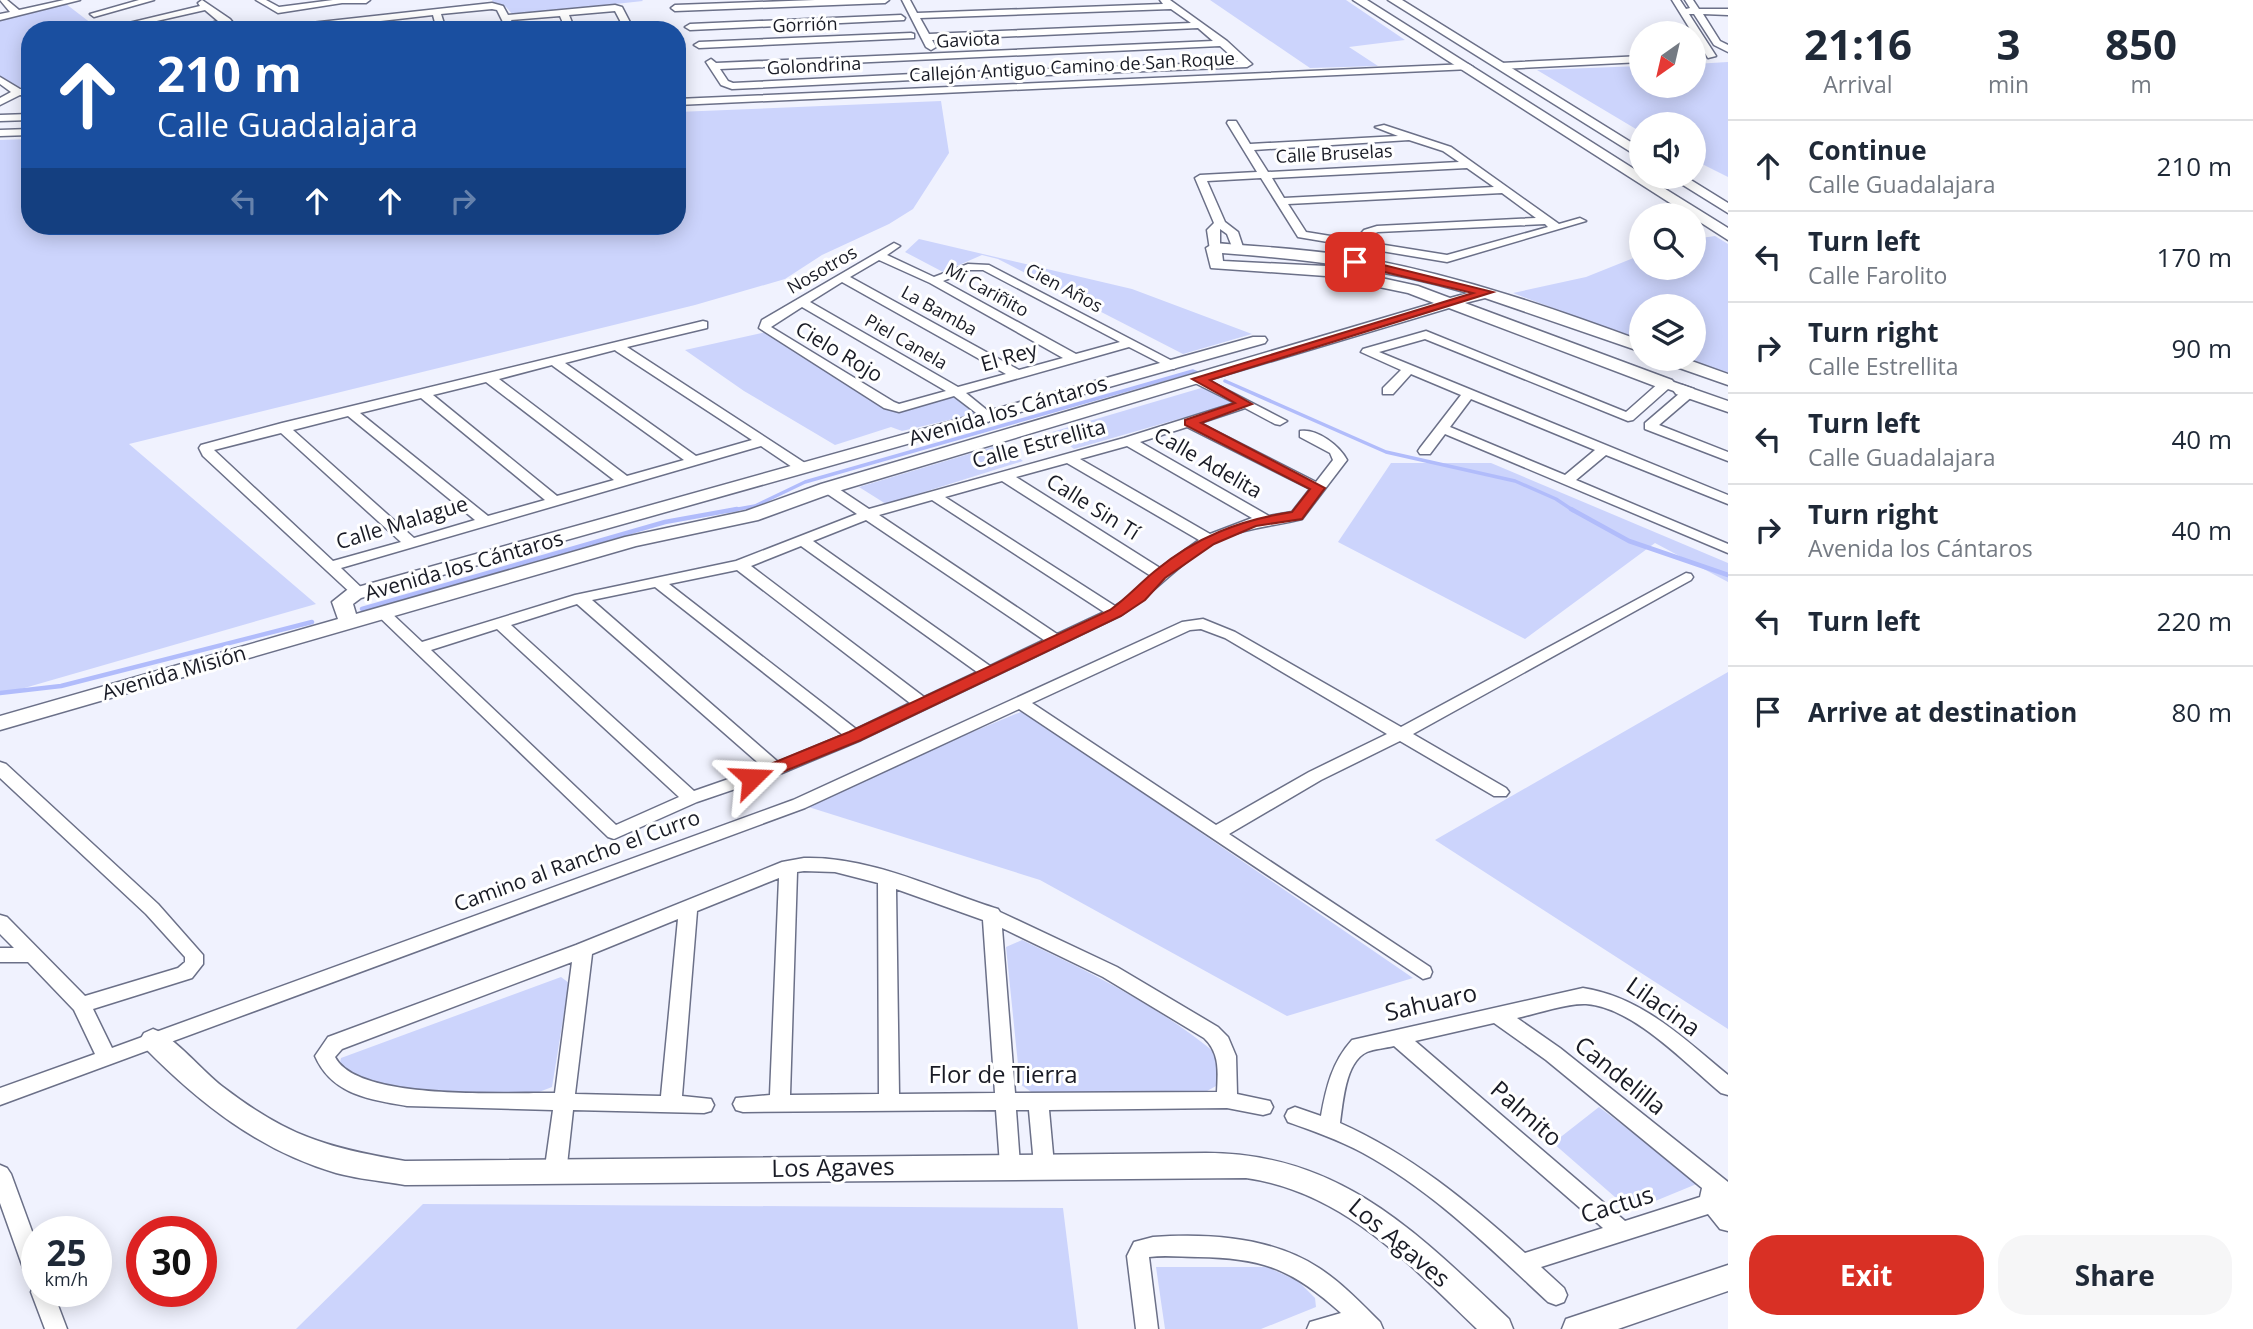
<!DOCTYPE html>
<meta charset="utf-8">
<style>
body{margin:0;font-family:"Open Sans",sans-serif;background:#f6f6f7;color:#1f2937;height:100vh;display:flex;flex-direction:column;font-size:26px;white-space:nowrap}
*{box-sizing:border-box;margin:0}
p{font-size:23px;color:#747a83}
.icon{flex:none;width:38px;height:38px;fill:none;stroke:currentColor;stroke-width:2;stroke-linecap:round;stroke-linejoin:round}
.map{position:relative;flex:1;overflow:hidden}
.side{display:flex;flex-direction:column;background:#fff;width:525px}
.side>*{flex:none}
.top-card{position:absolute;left:21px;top:21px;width:665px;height:214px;border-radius:28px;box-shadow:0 4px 18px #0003;background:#1a4fa0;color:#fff;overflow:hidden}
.needle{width:46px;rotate:214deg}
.buttons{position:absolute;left:1629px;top:21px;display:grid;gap:14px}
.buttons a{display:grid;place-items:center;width:77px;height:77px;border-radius:50%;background:#fff;box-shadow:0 4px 18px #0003;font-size:35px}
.speed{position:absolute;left:21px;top:1216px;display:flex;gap:14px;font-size:35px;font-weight:700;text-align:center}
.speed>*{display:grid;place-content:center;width:91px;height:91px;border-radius:50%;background:#fff;box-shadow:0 4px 18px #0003;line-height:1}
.speed small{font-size:18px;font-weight:400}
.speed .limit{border:10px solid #d22;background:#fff;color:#111}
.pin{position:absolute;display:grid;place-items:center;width:60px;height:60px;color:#fff;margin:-30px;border-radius:14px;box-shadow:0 4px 10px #0006}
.me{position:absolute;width:77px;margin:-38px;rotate:69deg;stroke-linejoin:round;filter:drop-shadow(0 0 5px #0008)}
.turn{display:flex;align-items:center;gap:24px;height:147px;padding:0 21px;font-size:32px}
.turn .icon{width:91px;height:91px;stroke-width:2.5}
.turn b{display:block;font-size:49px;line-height:60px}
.lanes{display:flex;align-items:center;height:66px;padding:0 21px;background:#0003;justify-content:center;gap:35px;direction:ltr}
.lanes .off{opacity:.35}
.eta{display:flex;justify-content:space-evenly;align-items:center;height:119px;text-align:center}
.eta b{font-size:42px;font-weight:700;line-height:49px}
.button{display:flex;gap:14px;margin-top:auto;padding:14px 21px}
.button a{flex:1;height:80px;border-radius:28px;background:#d93025;color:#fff;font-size:28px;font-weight:700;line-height:80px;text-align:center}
.button a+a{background:#f6f6f7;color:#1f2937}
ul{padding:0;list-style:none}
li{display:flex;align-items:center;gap:21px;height:91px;padding:0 21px;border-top:2px solid #e0e1e3}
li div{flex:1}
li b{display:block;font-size:26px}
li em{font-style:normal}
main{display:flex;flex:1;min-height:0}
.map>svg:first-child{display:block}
</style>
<main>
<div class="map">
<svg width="1728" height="1329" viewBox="0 0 1728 1329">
<rect width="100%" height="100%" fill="#f0f2fe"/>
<!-- green -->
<path fill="#ccd4fc" d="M492,0H642L643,1L513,15L506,7L494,4Z
M1210,0H1346L1405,40L1349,47L1378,66L1310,68Z
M66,4L100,30H30V90L10,85L0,76V19Z
M1728,62V177L1694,160V124H1642L1641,132L1537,70L1641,66L1642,86H1694V64Z
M941,101L949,153L913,209L889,224L822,255L785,279L695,305L129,444L316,604L0,695V140L30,139V226H677V112Z
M1715,236L1728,244V374L1688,359H1694V306H1642L1641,341L1513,293L1586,277L1641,255L1642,268H1694V239Z
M919,239L1132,289L1252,334L1183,354L998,259L982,255L943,272L905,252Z
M766,332L895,411L957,396L978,413L902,431L891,427L835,445L744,391L685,350Z
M1208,386L1238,402L1074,449L1052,432Z
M1002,444L1023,461L886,504L859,487Z
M1391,463H1491L1728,563V582L1655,543L1525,639L1338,542Z
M1728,672V1029L1435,840Z
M1023,711L1413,978L1287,1016L1040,880L799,804Z
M1022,940C1092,973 1161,1007 1220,1057L1216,1086L1207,1091L1034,1094L1020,1084L1006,947Z
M561,977L569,983L552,1087L539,1092H433L380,1085L339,1067L341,1058Z
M1599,1107L1699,1183L1631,1211L1553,1143Z
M423,1204L1063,1208L1078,1329H296Z
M1156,1267H1267L1298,1281L1315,1298L1316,1307L1261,1329H1165Z"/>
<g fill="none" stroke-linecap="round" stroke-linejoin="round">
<!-- stream-far1 -->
<path stroke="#b1bcfb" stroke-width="3.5" d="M1225,381L1386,452L1515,481L1556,499L1574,511
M727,511L755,506L805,482L1193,371L1198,373"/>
<!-- stream -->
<path stroke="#b1bcfb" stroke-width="4.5" d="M1571,509L1629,541L1728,575
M362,609L665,522L737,509
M0,693L61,686L312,622"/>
<defs>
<path id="street" d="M0,0H7L19,10L64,0H80L0,20V14L10,12Z
M139,0H154L94,17L90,14Z
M202,0L230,19L239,30H229L223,25L203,30H187L218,21L205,10L117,30L108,28L200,6L198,3Z
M256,0H266L279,7L333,0H370L366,3H342L278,13Z
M815,0H889L885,3L675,11L671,8L675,5Z
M902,0H910L917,13L1163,4L1160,0H1170L1227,41L1252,64L1247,67L946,79L941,76L946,73L1238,62L1220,46L720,69L728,81L733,83L933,73L938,76L933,79L732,89L721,85L706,62L711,59L716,63L1213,41L1198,28L932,40L936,47L931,50L926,47ZM1171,9L1191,23L929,34L920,18Z
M1672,0H1680L1686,9L1690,8L1685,0H1693L1699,9H1728V15L1703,14L1720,41L1728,45V52L1714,45L1694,14H1689L1716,56L1708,58Z
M492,3L503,6L508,15L615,5L622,7L634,30H625L615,11L569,15L575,30H566L560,16L511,20L516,30H507L497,10L492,9L441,14L446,30H437L433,15L311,29L271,30L266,27L271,24L311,23Z
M901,15L905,18L904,20L690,30L685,27L690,24Z
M911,33L914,34V38L699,48L694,45L699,42Z
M1642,56V62L1501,69L1496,66L1501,63Z
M1468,64L1473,67L1471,69L677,105V99Z
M0,77L20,89L30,90V96L20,95L0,105V98L11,92L0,84Z
M30,114V120L0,121V115Z
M1228,121H1236L1250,144L1398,136L1375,127L1384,125L1451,147L1559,224L1580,218L1586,221L1447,262L1298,237L1261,178L1207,181L1225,222L1238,232L1244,250L1234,252L1227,234L1220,229V248L1210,250L1207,230L1214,223L1195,178L1200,175L1257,172L1227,123ZM1409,140L1443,151L1459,162L1268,172L1254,150ZM1467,168L1494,187L1284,198L1272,178ZM1502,193L1536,218L1377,226L1364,230L1355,240L1306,232L1288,204ZM1545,224L1548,227L1447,255L1366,242L1372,234L1378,232Z
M30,129V135L0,136V130Z
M894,243L900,246L887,255L934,277L968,264L989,265L1180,365L1174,369L1170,368L1129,347L966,393L993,415L995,418L988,422L954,396L899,412L884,408L759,328L762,320ZM879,260L930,283L1063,358L1019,370L850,277ZM970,270H983L1120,342L1076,354L943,281ZM842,282L1006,374L958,387L810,302ZM802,307L946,391L899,404L894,402L771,327Z
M703,321L707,322V328L627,347L808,465L810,468L808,471H798L761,446L341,568L367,593L359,598L354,596L203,456L199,448L201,445L282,423ZM615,350L616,351L752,440L696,456L565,363ZM552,365L553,366L684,460L627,476L499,379ZM486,382L614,480L557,496L433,395ZM421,398L545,500L488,516L360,413ZM348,416L475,520L414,538L293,430ZM281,433L401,542L333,561L214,450Z
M1426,331L1626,412L1661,381H1671L1694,389V395L1659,425L1728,452V461L1645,429V423L1680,393L1668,389L1633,420L1628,421L1425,339L1379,352L1728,495V504L1606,455L1576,480L1728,544V553L1445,434L1430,454H1420L1418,451L1420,448L1461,395L1411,374L1393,394H1383V388L1401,370L1361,352L1363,349ZM1471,399L1595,450L1565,475L1450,427Z
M1198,375L1287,421L1280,425L1275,424L1245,408L1200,423L1316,482L1333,460L1330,453L1300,437V431C1317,428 1340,446 1347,460L1302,519C1271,527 1243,527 1214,543C1179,563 1153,594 1120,616L861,740L782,773L697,802L614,839L608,837L375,613L383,608L388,610L422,642L575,595L736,561L857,514L823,491L821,488L823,485H833L869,509L1124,438L1235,403L1193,382V376ZM1187,427L1310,489L1292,512L1269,516L1140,442ZM1127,446L1252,518L1210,534L1080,459ZM1067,463L1199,540L1160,568L1016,477ZM1002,481L1151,576L1134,594L1115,606L945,497ZM932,500L1104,612L1057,634L879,515ZM866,520L1044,640L990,666L813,541ZM801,546L977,672L924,697L751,566ZM737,570L910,703L856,729L669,584ZM655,587L843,735L778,762L592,600ZM577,604L763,767L694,791L511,625ZM497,629L679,797L616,825L431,650Z
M1686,573L1691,574L1693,577L1691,580L1413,734L1506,788L1509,792L1506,796H1494L1400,741L1321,780L1229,834L1430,967L1432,972L1430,977L1423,979L1019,709L805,808L0,1105V1088L95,1054L74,1010L28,962H0V948H14L0,934V915L7,917L85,996L178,968L185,962V957L146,914L0,778V762L6,764L158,904L203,955V964L192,978L93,1009L112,1048L793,800L1182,622L1203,619L1235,632L1401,727ZM1201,629L1225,638L1387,734L1309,772L1216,825L1032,703L1190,630Z
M804,858C871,856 937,890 998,909L1000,912L1117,967L1218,1027L1228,1037L1236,1056L1237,1094L1270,1101L1273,1107L1270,1113L1263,1115L1227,1108L1049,1110L1054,1165L1051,1171L1044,1174L1037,1171L1034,1165L1029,1110H1016L1020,1165L1017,1171L1010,1174L1003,1171L1000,1165L996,1110L743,1112L736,1110L733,1104L736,1098L770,1095L779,878L697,911L682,1096L711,1099L714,1105L711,1111L704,1113L573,1110L566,1174L562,1180L555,1183L548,1180L544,1174L553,1110L407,1106C369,1099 332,1095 315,1056L328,1037L576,945L782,862ZM804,871L835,872L878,883L879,1094L790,1095L797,872ZM896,889L983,920L995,1093L899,1094ZM678,919L661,1096L575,1094L592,954ZM1002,928L1103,977L1204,1038C1220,1053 1218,1071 1217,1092L1015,1093ZM572,962L555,1093C508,1092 358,1102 335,1057L342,1049Z
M1583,988C1642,997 1684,1039 1728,1075V1095L1721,1093C1686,1064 1633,1007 1586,1004C1567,1003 1536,1014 1517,1018L1560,1048L1728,1182V1231L1720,1229L1708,1214L1541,1267L1564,1288L1567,1295L1564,1302L1556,1305L1548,1302C1491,1249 1433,1191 1363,1153C1339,1140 1313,1131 1288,1122L1285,1116L1288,1110L1295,1107L1321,1116C1326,1088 1332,1062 1352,1040ZM1494,1023L1546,1060L1702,1188L1700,1197L1625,1221L1415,1041ZM1394,1046L1603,1228L1525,1253C1468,1202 1410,1154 1340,1123C1343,1103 1345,1062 1367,1052C1374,1049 1386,1048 1394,1046Z
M0,1165L7,1168L11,1174L37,1245V1292H53L67,1329H45L31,1292L34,1285L29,1283L26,1276L0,1203Z
M1153,1237C1208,1233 1272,1237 1319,1268C1342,1283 1361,1303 1380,1322L1383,1329H1307L1310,1322L1341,1313C1292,1269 1263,1258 1198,1257C1182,1257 1165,1255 1149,1257L1158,1329H1136L1127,1256L1134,1242Z"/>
<path id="secondary" d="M1353,0H1367L1642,174V177H1646L1728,228V240Z
M1388,0H1402L1642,149V159Z
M1670,177H1686L1728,203V213Z
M1214,243C1267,247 1320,250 1373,260C1465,278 1553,308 1642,341V352L1485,298L1465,303L1672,380L1675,384L1666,389L1660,388L1449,308L835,492L758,520L636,546L0,730V716L338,619L332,602L347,590L1253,337H1265L1267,340L1265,343L361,598L353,604L356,614L625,537L746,511L821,484L1434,303L1408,293L1326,276L1211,268L1206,248ZM1222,253C1306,259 1386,269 1468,293L1450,298L1418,286L1326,266L1223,261Z
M1663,359H1686L1728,374V385L1665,363Z
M1682,385L1728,401V412L1676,394L1673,390Z
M153,1029C175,1037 203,1072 223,1087C287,1136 327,1148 405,1161L1206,1153C1341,1153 1417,1233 1509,1319L1513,1329H1477C1409,1264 1344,1192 1246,1178L405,1185C382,1181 358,1179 336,1173C260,1151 199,1103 144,1047L140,1040L144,1033Z
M1728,1265V1291L1618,1329H1562L1566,1319Z"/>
</defs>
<!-- street casing -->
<use href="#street" stroke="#6b7088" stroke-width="3"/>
<!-- secondary casing -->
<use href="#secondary" stroke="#6b7088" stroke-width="3"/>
<!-- street -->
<use href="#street" fill="#fff" fill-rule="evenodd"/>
<!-- secondary -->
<use href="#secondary" fill="#fff" fill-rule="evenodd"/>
</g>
<!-- route -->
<path fill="#d93025" stroke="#8d1f18" stroke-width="2" d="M1355,258L1493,292L1210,380L1252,404L1201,423L1325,488L1302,519L1256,526L1214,544L1165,578L1145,600L1121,616L861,740L758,782H746L743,778L746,774L849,732L1110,610C1127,598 1139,584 1155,571C1196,537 1240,520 1292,512L1310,489L1185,425V420L1235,403L1192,379L1473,293L1351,264L1349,262Z"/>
<g text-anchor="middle" stroke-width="6" stroke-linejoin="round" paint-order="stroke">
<!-- far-street labels -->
<g font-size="18" fill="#191b25" stroke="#fff">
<text transform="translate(805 25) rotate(-2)" y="6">Gorrión</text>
<text transform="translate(968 40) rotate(-3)" y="6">Gaviota</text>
<text transform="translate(814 66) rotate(-3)" y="6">Golondrina</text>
<text transform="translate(1072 67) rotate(-3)" y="6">Callejón Antiguo Camino de San Roque</text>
<text transform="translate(1334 154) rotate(-3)" y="6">Calle Bruselas</text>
<text transform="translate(822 270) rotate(-30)" y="6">Nosotros</text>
<text transform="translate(1064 288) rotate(28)" y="6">Cien Años</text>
<text transform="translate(987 290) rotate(29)" y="6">Mi Cariñito</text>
<text transform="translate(939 311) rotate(29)" y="6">La Bamba</text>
<text transform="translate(906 342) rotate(30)" y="6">Piel Canela</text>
</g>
<!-- street labels -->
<g font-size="21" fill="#191b25" stroke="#fff">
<text transform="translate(839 352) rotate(31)" y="7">Cielo Rojo</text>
<text transform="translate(1009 357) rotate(-16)" y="7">El Rey</text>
<text transform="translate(1008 411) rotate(-16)" y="7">Avenida los Cántaros</text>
<text transform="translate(1039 444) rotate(-15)" y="7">Calle Estrellita</text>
<text transform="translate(1208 463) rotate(30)" y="7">Calle Adelita</text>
<text transform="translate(1093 507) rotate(32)" y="7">Calle Sin Tí</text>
<text transform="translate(402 523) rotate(-17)" y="7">Calle Malague</text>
<text transform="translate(464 566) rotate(-16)" y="7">Avenida los Cántaros</text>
<text transform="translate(174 673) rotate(-16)" y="7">Avenida Misión</text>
<text transform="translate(577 861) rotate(-20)" y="7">Camino al Rancho el Curro</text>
</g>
<!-- near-street labels -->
<g font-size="24" fill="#191b25" stroke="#fff">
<text transform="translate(1431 1003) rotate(-13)" y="8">Sahuaro</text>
<text transform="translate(1663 1007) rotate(35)" y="8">Lilacina</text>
<text x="1003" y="1083">Flor de Tierra</text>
<text transform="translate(1620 1076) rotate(39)" y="8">Candelilla</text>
<text transform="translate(1526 1114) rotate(41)" y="8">Palmito</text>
<text transform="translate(833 1168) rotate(-1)" y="8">Los Agaves</text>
<text transform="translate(1617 1205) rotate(-17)" y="8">Cactus</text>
<text transform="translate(1399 1243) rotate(40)" y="8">Los Agaves</text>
</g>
</g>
</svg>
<div class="buttons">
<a><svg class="needle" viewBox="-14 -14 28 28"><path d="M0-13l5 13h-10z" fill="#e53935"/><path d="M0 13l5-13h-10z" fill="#747a83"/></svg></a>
<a><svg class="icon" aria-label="sound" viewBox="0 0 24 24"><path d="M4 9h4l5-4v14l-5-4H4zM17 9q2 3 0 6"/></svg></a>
<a><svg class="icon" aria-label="search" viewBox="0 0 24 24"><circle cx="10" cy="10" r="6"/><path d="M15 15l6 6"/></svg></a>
<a><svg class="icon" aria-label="layers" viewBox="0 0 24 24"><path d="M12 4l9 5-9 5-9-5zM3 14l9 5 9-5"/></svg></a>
</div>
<div class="speed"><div>25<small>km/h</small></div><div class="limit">30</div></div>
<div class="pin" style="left:1355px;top:262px;background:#d93025"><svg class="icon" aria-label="arrive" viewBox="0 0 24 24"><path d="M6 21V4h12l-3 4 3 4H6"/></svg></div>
<svg class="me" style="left:752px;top:778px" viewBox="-20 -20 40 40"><path d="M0-17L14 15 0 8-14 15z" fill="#d93025" stroke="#fff" stroke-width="4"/></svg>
<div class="top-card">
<div class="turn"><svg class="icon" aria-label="ahead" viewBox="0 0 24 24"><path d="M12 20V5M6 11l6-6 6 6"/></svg><div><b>210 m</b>Calle Guadalajara</div></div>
<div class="lanes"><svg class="icon off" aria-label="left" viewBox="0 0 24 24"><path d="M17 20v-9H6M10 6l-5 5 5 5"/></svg><svg class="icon" aria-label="ahead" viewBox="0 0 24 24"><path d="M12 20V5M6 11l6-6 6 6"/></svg><svg class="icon" aria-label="ahead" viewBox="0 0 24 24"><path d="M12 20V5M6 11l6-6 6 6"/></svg><svg class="icon off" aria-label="right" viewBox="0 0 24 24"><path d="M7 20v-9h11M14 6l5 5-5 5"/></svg></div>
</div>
</div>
<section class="side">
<div class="eta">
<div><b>21:16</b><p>Arrival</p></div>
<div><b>3</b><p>min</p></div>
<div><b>850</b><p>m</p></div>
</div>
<ul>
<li><svg class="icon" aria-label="ahead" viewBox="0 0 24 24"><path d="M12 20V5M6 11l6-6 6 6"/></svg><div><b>Continue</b><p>Calle Guadalajara</p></div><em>210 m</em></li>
<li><svg class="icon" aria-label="left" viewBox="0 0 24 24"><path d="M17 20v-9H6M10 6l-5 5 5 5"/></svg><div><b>Turn left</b><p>Calle Farolito</p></div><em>170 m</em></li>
<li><svg class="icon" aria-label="right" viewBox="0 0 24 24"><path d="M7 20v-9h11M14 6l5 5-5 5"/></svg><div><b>Turn right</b><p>Calle Estrellita</p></div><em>90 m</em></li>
<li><svg class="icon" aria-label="left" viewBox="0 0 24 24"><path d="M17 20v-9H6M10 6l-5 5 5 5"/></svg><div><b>Turn left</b><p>Calle Guadalajara</p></div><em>40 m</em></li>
<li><svg class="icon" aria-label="right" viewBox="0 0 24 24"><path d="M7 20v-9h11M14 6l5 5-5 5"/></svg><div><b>Turn right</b><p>Avenida los Cántaros</p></div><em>40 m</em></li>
<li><svg class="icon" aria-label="left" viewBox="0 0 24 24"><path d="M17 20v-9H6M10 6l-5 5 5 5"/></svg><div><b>Turn left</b></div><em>220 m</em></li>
<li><svg class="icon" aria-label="arrive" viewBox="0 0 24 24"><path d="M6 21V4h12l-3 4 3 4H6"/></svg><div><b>Arrive at destination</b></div><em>80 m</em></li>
</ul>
<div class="button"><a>Exit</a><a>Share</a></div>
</section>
</main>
